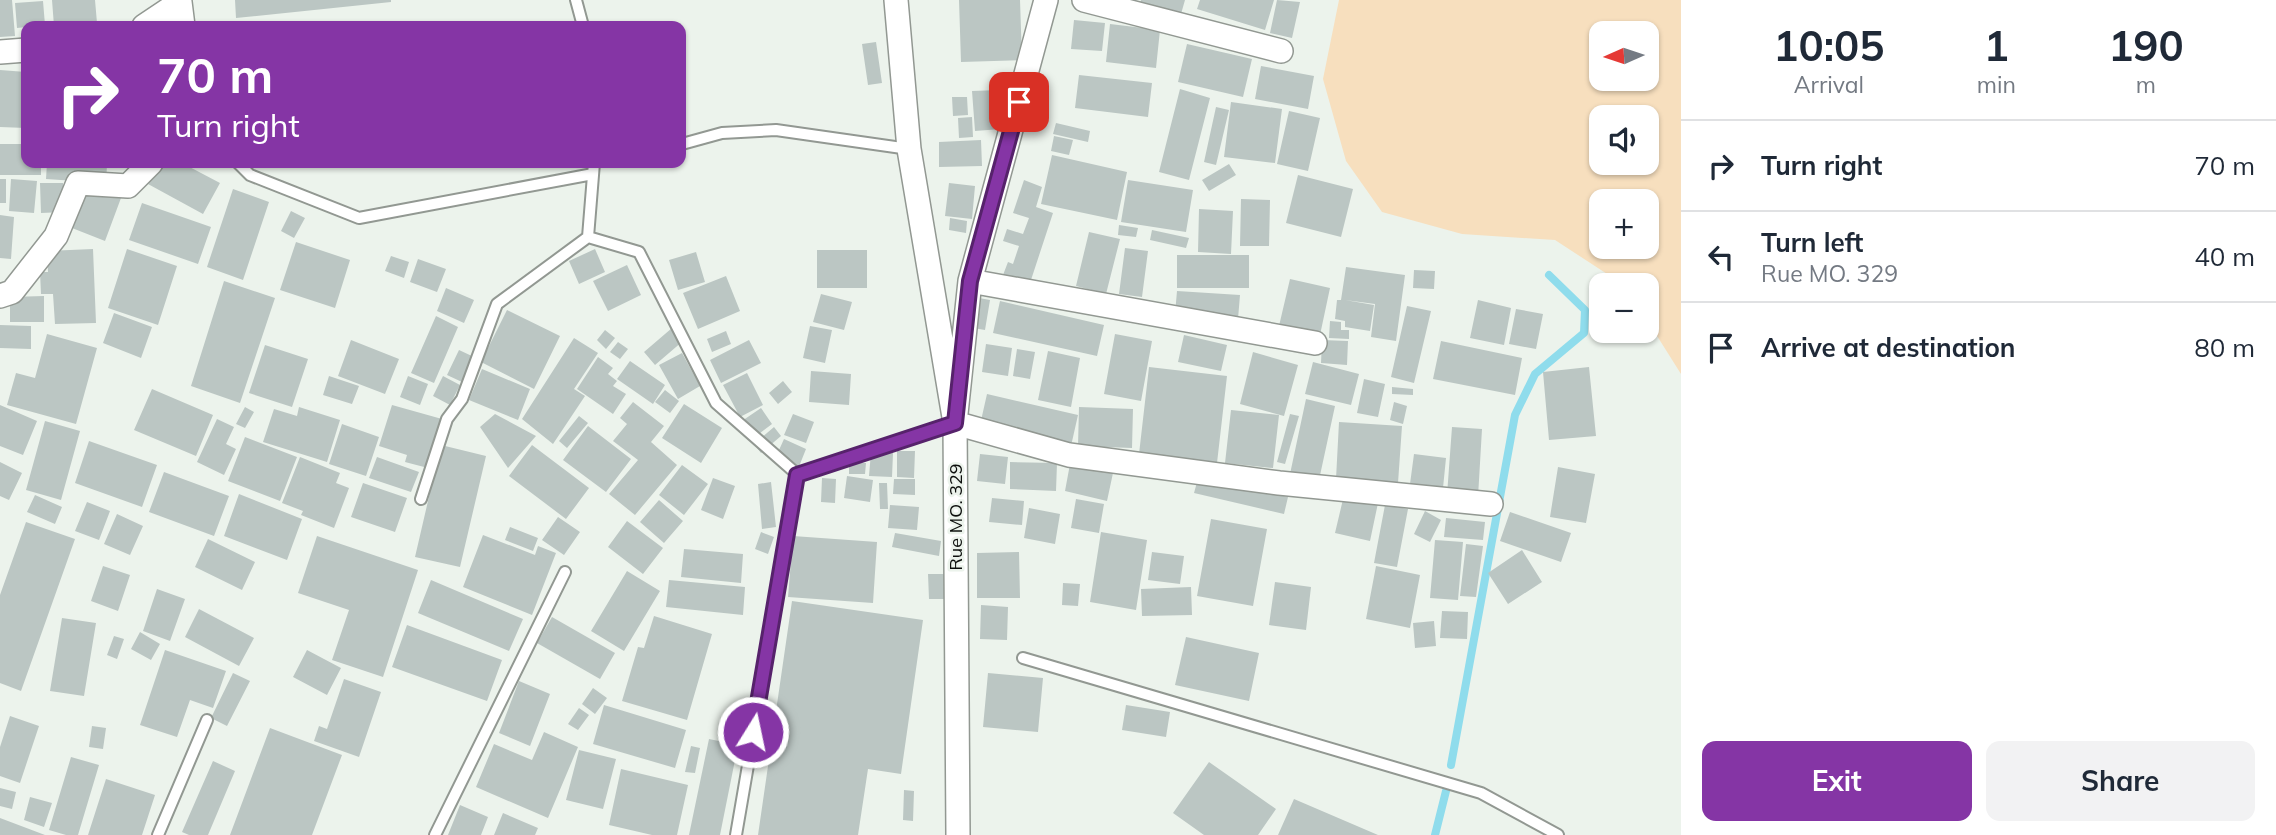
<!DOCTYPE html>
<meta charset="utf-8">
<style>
body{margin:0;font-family:Mulish,sans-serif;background:#f2f2f3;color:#1f2937;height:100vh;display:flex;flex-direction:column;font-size:26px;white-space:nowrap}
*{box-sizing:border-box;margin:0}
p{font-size:23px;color:#747a83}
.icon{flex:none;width:38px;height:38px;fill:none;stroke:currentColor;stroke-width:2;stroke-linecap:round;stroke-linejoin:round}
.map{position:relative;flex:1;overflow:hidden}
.side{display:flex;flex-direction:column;background:#fff;width:595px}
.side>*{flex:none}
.top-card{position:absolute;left:21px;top:21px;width:665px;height:147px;border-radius:14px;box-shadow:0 2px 5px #0004;background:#8535a5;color:#fff;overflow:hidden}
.needle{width:46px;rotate:267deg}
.controls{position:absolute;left:1589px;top:21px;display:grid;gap:14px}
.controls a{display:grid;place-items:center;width:70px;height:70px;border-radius:14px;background:#fff;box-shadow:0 2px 5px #0004;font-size:35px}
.pin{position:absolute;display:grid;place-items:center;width:60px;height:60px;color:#fff;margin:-30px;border-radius:14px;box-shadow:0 4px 10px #0006}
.me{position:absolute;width:77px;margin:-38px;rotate:10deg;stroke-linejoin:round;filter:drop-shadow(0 0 5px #0008)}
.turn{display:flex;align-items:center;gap:24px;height:147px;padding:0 21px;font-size:32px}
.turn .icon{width:91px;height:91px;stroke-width:2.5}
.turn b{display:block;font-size:49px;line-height:60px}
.eta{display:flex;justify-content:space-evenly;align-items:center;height:119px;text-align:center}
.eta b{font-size:42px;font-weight:700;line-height:49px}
.cta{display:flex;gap:14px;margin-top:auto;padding:14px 21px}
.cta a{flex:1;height:80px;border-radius:14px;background:#8535a5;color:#fff;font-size:28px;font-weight:700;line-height:80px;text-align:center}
.cta a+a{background:#f2f2f3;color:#1f2937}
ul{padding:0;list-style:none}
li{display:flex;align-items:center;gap:21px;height:91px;padding:0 21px;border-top:2px solid #e0e1e3}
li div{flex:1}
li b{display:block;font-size:26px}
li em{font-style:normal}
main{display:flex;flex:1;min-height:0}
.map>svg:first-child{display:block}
</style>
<main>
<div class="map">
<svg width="1681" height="835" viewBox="0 0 1681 835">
<rect width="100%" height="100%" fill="#ecf3ec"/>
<!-- green -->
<path fill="#f7dfbe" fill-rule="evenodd" d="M1339,0H1681V374L1647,320V285H1624L1555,240L1462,234L1382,212L1346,161L1323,79ZM1601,33H1647V79H1601ZM1601,117H1647V163H1601ZM1601,201H1647V247H1601Z"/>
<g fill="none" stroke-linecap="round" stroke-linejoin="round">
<!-- stream -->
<path stroke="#8fdcec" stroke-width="8" d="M1451,765L1515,415L1535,374L1584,333L1585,310L1549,275
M1435,835L1446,791"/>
</g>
<!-- building -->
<path fill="#bbc6c3" d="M0,0H12L15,36L0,37Z
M52,0H95L97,23L54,26Z
M235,0H391V2L236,18Z
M959,0H1020L1022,60L961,62Z
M1141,0H1185L1181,14L1140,3Z
M1200,0H1274L1265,30L1197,9Z
M1277,0L1300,2L1292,38L1270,33Z
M43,1L45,25L17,28L15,3Z
M1074,20L1105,23L1102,51L1071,49Z
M1110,24L1160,30L1156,68L1106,62Z
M876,42L882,83L868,85L862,44Z
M1187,44L1252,59L1243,97L1178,82Z
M1261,66L1314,76L1308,109L1255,99Z
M0,70L26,72V128L0,127Z
M1079,75L1152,83L1148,117L1075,108Z
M1180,89L1210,98L1189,180L1159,172Z
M999,90L1001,129L975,131L972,91Z
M952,97H967L968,115L953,116Z
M1231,102L1282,109L1275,163L1224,157Z
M1216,107L1229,110L1216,165L1204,162Z
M1289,111L1320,118L1308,171L1277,164Z
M972,117L973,137L959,138L958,118Z
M1056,123L1090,131L1088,142L1053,134Z
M1054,136L1073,140L1069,155L1051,151Z
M981,140L982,166L939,167V142Z
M0,144H26V163H41V175H0Z
M1052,155L1127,172L1117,220L1041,204Z
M47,163L107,165L106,183L46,179Z
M159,163H182L220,183L203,214L148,184Z
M1229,164L1236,175L1209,191L1202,180Z
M1298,175L1353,189L1341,237L1286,223Z
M0,179H6V203H0Z
M11,179L37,181L34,213L9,211Z
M1024,180L1042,187L1036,207L1053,213L1030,283L1003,275L1008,262L1013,264L1019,246L1003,241L1007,229L1023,234L1029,218L1013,213Z
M1128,180L1193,190L1186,232L1121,222Z
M40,183H63L64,212L41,213Z
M949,183L975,186L972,219L945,216Z
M88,185L121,198L105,241L72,228Z
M233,189L269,202L243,280L207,267Z
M1241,199L1270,200L1269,246H1240Z
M142,203L211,227L198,264L129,240Z
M1199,209L1233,211L1231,254L1198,252Z
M291,211L305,218L294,238L281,231Z
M0,215L14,217L11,259L0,258Z
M950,218L967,221L966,233L949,230Z
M1119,225L1138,228L1136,237L1118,235Z
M1152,230L1189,238L1186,248L1150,240Z
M1089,232L1120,239L1106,294L1076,286Z
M296,242L350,260L335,308L280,290Z
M1125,248L1148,251L1142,297L1119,294Z
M93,249L96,323L55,324L53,294H41L40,272H48L47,251Z
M127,249L177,266L158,325L108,308Z
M595,249L605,272L579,284L569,261Z
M817,250H867V288H817Z
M696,252L705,282L678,290L669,260Z
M1177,255H1249V288H1177Z
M391,256L409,262L404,278L385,271Z
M418,259L446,269L437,292L410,282Z
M627,265L641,295L608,311L593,281Z
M1346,267L1405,275L1396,341L1371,337L1375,304L1345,300L1374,305L1370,331L1345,327V321L1335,319L1337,300H1341Z
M1414,270L1435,271L1434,289L1413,288Z
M726,276L740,311L698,329L683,293Z
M1290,279L1330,288L1320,335L1279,326Z
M224,281L275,298L240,403L191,386Z
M446,288L474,300L464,323L437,311Z
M1177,291L1240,295L1238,319L1175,314Z
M821,294L852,302L844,330L813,322Z
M44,296V322H10V297Z
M979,298L990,300L985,330L973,328Z
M1478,300L1511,308L1504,345L1470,338Z
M1000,301L1104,325L1097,356L993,333Z
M1407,306L1431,311L1414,383L1391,377Z
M1516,309L1543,314L1536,349L1509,344Z
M507,310L560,336L534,389L481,362Z
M114,313L152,327L141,358L103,343Z
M436,316L458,327L434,383L411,373Z
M1330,321L1341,322V330H1349V339L1329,338Z
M0,325L31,326V349L0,348Z
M810,326L832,330L825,363L803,358Z
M672,328L683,341L655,365L644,352Z
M605,330L615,338L606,349L597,340Z
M726,331L731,344L712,352L707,339Z
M47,334L97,348L76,424L7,405L16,373L35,378Z
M1115,334L1152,341L1141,401L1104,394Z
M1184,335L1227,345L1221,371L1178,362Z
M574,338L598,353L574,389L585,396L553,444L522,419Z
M351,340L399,359L385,394L338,376Z
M749,340L761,363L721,383L710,360Z
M1322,340L1348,341L1347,365L1321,363Z
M1441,341L1522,358L1515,395L1433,379Z
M618,342L628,349L620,359L610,352Z
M986,344L1012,348L1008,376L982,372Z
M265,345L308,359L292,407L249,393Z
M1017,349L1035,352L1030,379L1013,376Z
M459,350L474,357L462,382L447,375Z
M1048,351L1080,358L1071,407L1038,400Z
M1253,352L1298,365L1284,416L1240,404Z
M682,353L700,386L678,399L659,365Z
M598,357L613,368L608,374L617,381L613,386L626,394L613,414L577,389Z
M630,361L665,385L653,404L617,379Z
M1313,362L1359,374L1351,405L1305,394Z
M1149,367L1227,376L1217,463L1139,454Z
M1589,367L1596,436L1549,440L1543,372Z
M482,369L530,389L518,420L469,400Z
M811,371L851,374L849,405L809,402Z
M747,373L763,405L740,417L723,385Z
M329,376L359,386L352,404L323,395Z
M408,376L428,384L420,405L400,397Z
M443,376L460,385L450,405L433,396Z
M1364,379L1385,384L1378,417L1357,413Z
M783,381L792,392L778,404L769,393Z
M1392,387L1413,389V395L1392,394Z
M152,389L213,415L196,456L134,430Z
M665,390L679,401L670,413L655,402Z
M987,394L1078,415L1071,446L980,425Z
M1306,399L1335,406L1319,480L1290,474Z
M633,402L664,426L651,442L677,465L635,515L609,494L638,460L613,441L627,424L620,418Z
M1394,402L1407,406L1403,424L1390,420Z
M684,404L722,428L701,463L662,438Z
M0,405L37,421L23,455L0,446Z
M392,405L442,419L428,468L405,462L407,455L379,446Z
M245,407L254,412L245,428L236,424Z
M299,407L340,420L327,462L263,442L274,409L297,416Z
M1079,407L1133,409L1132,448L1078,446Z
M761,408L772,424L751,440L739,423Z
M1231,410L1279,415L1273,468L1225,463Z
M495,414L536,436L508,468L480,427Z
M793,414L814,422L806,443L784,435Z
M1290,414L1299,416L1285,464L1277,462Z
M579,416L588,423L567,448L559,441Z
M217,419L234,427L226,444L236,449L224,475L197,462Z
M45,421L80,431L61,500L26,490Z
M1339,422L1402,426L1398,483L1336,479Z
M342,424L379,437L366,476L329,464Z
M588,426L631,459L606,492L563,460Z
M774,427L781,436L761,453L754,444Z
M1452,427L1482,429L1478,497L1447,495Z
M245,437L297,457L280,501L228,481Z
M784,439L806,449L798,469L775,459Z
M89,441L157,465L142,507L75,483Z
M441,445L486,456L460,567L415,557Z
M532,445L589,488L566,519L509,476Z
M897,451H915L914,478L897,477Z
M871,452L893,453L892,477L869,476Z
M980,454L1008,457L1005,484L977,481Z
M1414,454L1446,458L1443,488L1410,484Z
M300,457L340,473L336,483L349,488L334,528L301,515L303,511L282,503Z
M377,457L419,472L411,492L369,478Z
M0,462L22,473L9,500L0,496Z
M1010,462L1057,463L1056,491L1010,489Z
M849,463H866L865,474H849Z
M1070,464L1113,473L1107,501L1065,491Z
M682,465L708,484L684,515L659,495Z
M1558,467L1595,474L1586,523L1550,517Z
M164,472L229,496L214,536L149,512Z
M1199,475L1288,497L1284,514L1194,493Z
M847,476L873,480L870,502L844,498Z
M713,478L735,486L723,519L701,510Z
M822,478L836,479L835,503L821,502Z
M894,479H915V495L893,494Z
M771,482L776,527L762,529L758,484Z
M363,483L407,498L395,532L351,517Z
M879,483H887L888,509H880Z
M239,494L302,519L287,560L224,536Z
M35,495L62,507L55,524L27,512Z
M1344,495L1378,503L1370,541L1335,533Z
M992,498L1024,501L1022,525L989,522Z
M1076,499L1104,504L1099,533L1071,528Z
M659,500L683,521L664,543L640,522Z
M87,502L110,511L99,540L75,531Z
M890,505L919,507L917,530L888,528Z
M1385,505L1408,509L1397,567L1374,563Z
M1029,508L1060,514L1055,544L1024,538Z
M1425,511L1441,520L1430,542L1414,534Z
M1510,512L1571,533L1561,562L1500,541Z
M117,514L143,526L130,555L104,544Z
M558,517L580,532L564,555L542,540Z
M1446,518L1485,522L1483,540L1444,537Z
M1211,519L1267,529L1253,606L1197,596Z
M627,521L663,548L643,574L608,547Z
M26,522L75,539L21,691L0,683V595Z
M510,527L538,538L533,551L505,540Z
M761,532L774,537L768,554L755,549Z
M1101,532L1147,540L1136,610L1090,602Z
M895,533L941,541L939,556L892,547Z
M483,535L535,555L538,546L556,553L532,615L463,587Z
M317,536L418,570L383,677L332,660L349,610L298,593Z
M793,536L877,542L873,603L788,597Z
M208,539L255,562L242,590L195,567Z
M1435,540L1463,542L1458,600L1430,598Z
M1466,544L1483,546L1476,597L1460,596Z
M684,549L743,554L741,583L681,577Z
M1522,550L1542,582L1508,604L1488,573Z
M1019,552L1020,598H977V553Z
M1152,552L1184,556L1180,584L1148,580Z
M103,566L130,575L118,611L91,601Z
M1376,566L1420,575L1410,628L1366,619Z
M627,571L660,591L624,651L591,631Z
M928,574H944L945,599H929Z
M431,580L523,619L509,651L418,613Z
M669,580L745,587L743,615L666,607Z
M1275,582L1311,587L1306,630L1269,625Z
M1063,583L1080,584L1078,606L1062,605Z
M1191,587L1192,615L1142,616L1141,589Z
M157,589L185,599L170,641L143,631Z
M792,601L923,620L901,774L868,769L858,835H758Z
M981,605L1008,607L1007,640L980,639Z
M199,609L254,638L239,666L185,637Z
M1442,611L1468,612L1467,639L1440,638Z
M654,616L712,634L687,720L622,701L638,647L644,648Z
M552,617L615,653L600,679L537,643Z
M62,618L96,623L84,696L50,691Z
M1434,621L1436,646L1415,648L1413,623Z
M407,625L502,660L487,701L392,667Z
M140,632L160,644L151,660L131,649Z
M114,636L124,639L117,659L107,655Z
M1186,637L1259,653L1249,701L1175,685Z
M165,650L226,671L213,708L190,700L177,737L140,725Z
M307,650L341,668L327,695L293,677Z
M233,673L250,681L227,726L211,718Z
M988,673L1043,678L1038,732L983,727Z
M344,679L381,692L359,757L314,741L319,726L327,729Z
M519,681L550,694L530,746L499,733Z
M593,688L607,698L595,714L582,704Z
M604,705L686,730L675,768L593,744Z
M1126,705L1170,712L1166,737L1122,730Z
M579,708L589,715L578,730L568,724Z
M10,716L39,726L20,783L0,776V747Z
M92,726L106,728L103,749L89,747Z
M270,728L342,755L312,835H230Z
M544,732L578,747L548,818L476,787L494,744L532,760Z
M709,739L738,745L720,835H689Z
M691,746L700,748L695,773L685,772Z
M579,750L616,759L603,809L566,800Z
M71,757L99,765L78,835H66L49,830Z
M213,761L235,771L208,835H189L182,832Z
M1209,762L1276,809L1258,835H1204L1173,813Z
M621,769L688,785L677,835H652L609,825Z
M106,779L155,795L142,835H88Z
M0,788L16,792L12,809L0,806Z
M904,790L914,791L913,821L903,820Z
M30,797L52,803L44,827L24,820Z
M1294,799L1378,835H1278Z
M460,805L488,817L481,835H448Z
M503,813L538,828L535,835H494Z
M0,818L45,835H0Z"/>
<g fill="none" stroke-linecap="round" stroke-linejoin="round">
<defs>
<path id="service" d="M576,0L583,26
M682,144L722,133L776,130L909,149
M238,163L250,175L359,218L593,174
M588,237L639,252L716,403L798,475
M421,499L447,419L462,399L497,304L588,237L594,163
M1023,658L1481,793L1558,835
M158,835L207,720
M435,835L565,572
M736,835L798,475L955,423"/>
<path id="minor" d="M896,0L909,149L955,423L1069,455L1279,483L1491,504
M1084,0L1281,51
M144,26L180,2L183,26
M0,52L26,50
M970,281L1315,343
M0,296L12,292L56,236L78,183L128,186L151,163
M958,835L955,423L970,281L1046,0"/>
</defs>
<!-- service casing -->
<use href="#service" stroke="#929892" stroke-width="14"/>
<!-- minor casing -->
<use href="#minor" stroke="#929892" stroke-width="26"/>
<!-- service -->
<use href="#service" stroke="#fff" stroke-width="10"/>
<!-- minor -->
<use href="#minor" stroke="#fff" stroke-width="23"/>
</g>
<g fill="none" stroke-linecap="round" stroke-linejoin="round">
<defs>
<path id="route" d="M753,732L797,475L955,423L970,281L1019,102"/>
</defs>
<!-- route casing -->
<use href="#route" stroke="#56226b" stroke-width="18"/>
<!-- route -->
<use href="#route" stroke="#8535a5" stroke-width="12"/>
</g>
<g text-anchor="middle" stroke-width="5" stroke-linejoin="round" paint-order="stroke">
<!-- street labels -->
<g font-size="18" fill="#0c0e0c" stroke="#ecf3ec">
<text transform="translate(956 517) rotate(-90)" y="6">Rue MO. 329</text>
</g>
</g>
</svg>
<div class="controls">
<a><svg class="needle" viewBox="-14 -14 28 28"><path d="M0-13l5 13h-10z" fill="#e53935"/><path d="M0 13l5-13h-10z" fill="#747a83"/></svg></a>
<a><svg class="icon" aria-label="sound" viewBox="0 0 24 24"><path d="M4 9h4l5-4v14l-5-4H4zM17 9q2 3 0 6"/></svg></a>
<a>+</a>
<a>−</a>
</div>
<div class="pin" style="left:1019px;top:102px;background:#d93025"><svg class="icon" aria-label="arrive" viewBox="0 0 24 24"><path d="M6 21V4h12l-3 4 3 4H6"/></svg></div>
<svg class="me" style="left:753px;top:732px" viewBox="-20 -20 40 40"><circle r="17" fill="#8535a5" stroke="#fff" stroke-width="3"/><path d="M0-11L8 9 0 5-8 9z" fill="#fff"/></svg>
<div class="top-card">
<div class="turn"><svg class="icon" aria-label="right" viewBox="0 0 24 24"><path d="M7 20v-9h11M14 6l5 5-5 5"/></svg><div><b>70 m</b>Turn right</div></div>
</div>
</div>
<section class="side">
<div class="eta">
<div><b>10:05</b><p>Arrival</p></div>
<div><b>1</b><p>min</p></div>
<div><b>190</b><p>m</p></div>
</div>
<ul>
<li><svg class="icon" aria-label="right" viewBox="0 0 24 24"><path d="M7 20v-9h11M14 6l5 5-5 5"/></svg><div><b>Turn right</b></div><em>70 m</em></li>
<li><svg class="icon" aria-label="left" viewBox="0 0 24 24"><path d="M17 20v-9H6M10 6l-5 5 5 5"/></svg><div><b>Turn left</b><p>Rue MO. 329</p></div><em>40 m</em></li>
<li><svg class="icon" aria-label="arrive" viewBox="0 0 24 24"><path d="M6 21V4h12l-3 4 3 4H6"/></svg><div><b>Arrive at destination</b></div><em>80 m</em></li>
</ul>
<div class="cta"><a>Exit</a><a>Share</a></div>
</section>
</main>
